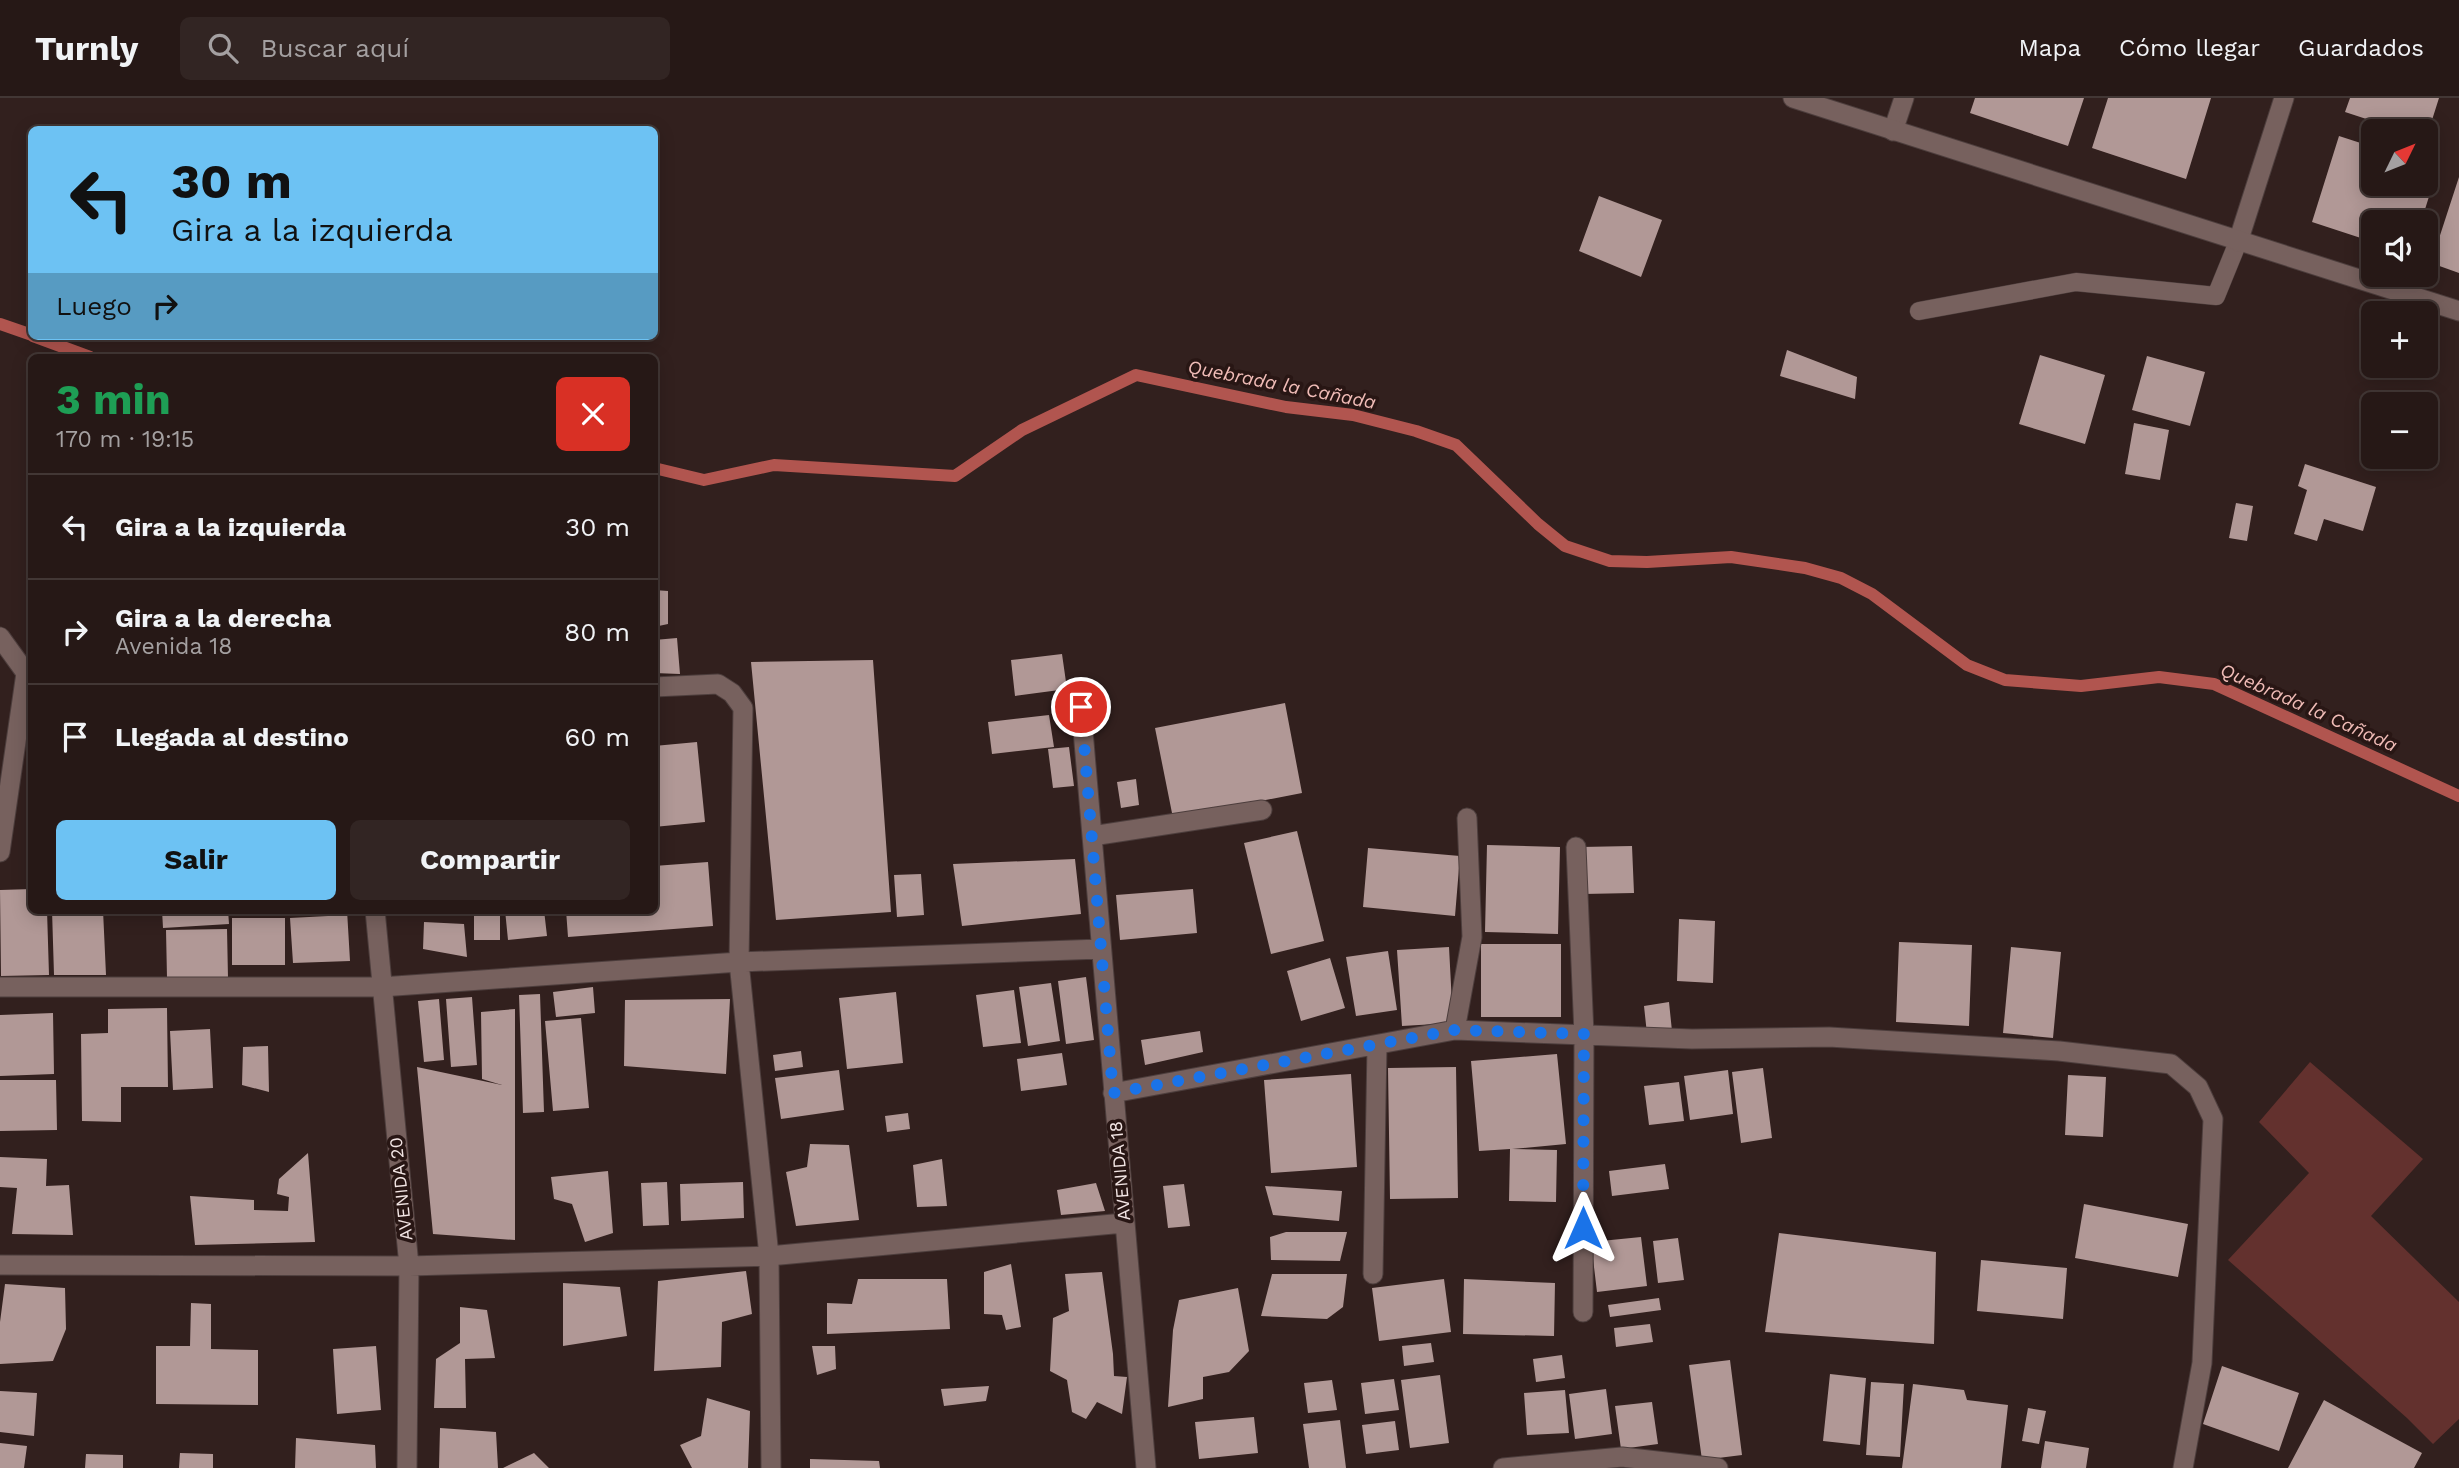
<!DOCTYPE html>
<html lang="es">
<meta charset="utf-8">
<style>
body{margin:0;font-family:"Work Sans",sans-serif;background:#322523;color:#f1f3f6;height:100vh;display:flex;flex-direction:column;font-size:26px;white-space:nowrap}
*{box-sizing:border-box;margin:0}
p{font-size:23px;color:#a4a0a1}
.icon{flex:none;width:38px;height:38px;fill:none;stroke:currentColor;stroke-width:2;stroke-linecap:round;stroke-linejoin:round}
.map{position:relative;flex:1;overflow:hidden}
.panel{position:absolute;left:28px;top:256px;width:630px;height:560px;display:flex;flex-direction:column;background:#261816;border-radius:10px;box-shadow:0 4px 18px #0003,0 0 0 2px #423735}
.panel>*{flex:none}
.banner{position:absolute;left:28px;top:28px;width:630px;height:214px;border-radius:10px;box-shadow:0 4px 18px #0003,0 0 0 2px #423735;background:#6dc2f3;color:#111;overflow:hidden}
.needle{width:46px;rotate:47deg}
.fabs{position:absolute;left:2361px;top:21px;display:grid;gap:14px}
.fabs a{display:grid;place-items:center;width:77px;height:77px;border-radius:10px;background:#261816;box-shadow:0 4px 18px #0003,0 0 0 2px #423735;font-size:35px}
.pin{position:absolute;display:grid;place-items:center;width:60px;height:60px;color:#fff;margin:-30px;border:4px solid #fff;border-radius:50%;box-shadow:0 2px 7px #0007}
.me{position:absolute;width:77px;margin:-38px;rotate:0deg;stroke-linejoin:round;filter:drop-shadow(0 0 5px #0008)}
.turn{display:flex;align-items:center;gap:24px;height:147px;padding:0 28px;font-size:32px}
.turn .icon{width:91px;height:91px;stroke-width:2.5}
.turn b{display:block;font-size:49px;line-height:60px}
.then{display:flex;align-items:center;height:66px;padding:0 28px;background:#0003;gap:14px;font-size:26px}
.round{display:grid;place-items:center;flex:none;width:74px;height:74px;border-radius:10px;background:#322523}
.head{display:flex;align-items:center;justify-content:space-between;height:119px;padding:0 28px}
h1{font-size:42px;font-weight:700;line-height:52px;color:#1e9e55}
.cta{display:flex;gap:14px;margin-top:auto;padding:14px 28px}
.cta a{flex:1;height:80px;border-radius:10px;background:#6dc2f3;color:#111;font-size:28px;font-weight:700;line-height:80px;text-align:center}
.cta a+a{background:#322523;color:#f1f3f6}
ul{padding:0;list-style:none}
li{display:flex;align-items:center;gap:21px;height:105px;padding:0 28px;border-top:2px solid #423735}
li div{flex:1}
li b{display:block;font-size:26px}
li em{font-style:normal}
header{display:flex;align-items:center;gap:42px;box-sizing:border-box;height:98px;padding:0 35px;background:#261816;border-bottom:2px solid #423735}
header strong{font-size:33px}
nav{display:flex;gap:38px;margin-inline-start:auto;font-size:24px}
.search{width:490px;height:63px;background:#322523;display:flex;align-items:center;gap:18px;box-sizing:border-box;padding:0 24px;border-radius:10px;color:#a4a0a1;font-size:26px}
.map>svg:first-child{display:block}
</style>
<header>
<strong>Turnly</strong>
<div class="search"><svg class="icon" aria-label="search" viewBox="0 0 24 24"><circle cx="10" cy="10" r="6"/><path d="M15 15l6 6"/></svg>Buscar aquí</div>
<nav><a>Mapa</a><a>Cómo llegar</a><a>Guardados</a></nav>
</header>
<div class="map">
<svg width="2459" height="1370" viewBox="0 0 2459 1370">
<rect width="100%" height="100%" fill="#32201e"/>
<!-- green -->
<path fill="#63312e" d="M2310,964L2423,1061L2371,1118L2459,1204V1321L2433,1346L2407,1320L2228,1162L2309,1075L2259,1024Z"/>
<g fill="none" stroke-linecap="round" stroke-linejoin="round">
<!-- stream -->
<path stroke="#b1554f" stroke-width="12" d="M0,226L32,237
M33,238L90,259
M654,370L704,382L774,367L955,378L1022,332L1136,277L1286,309L1353,317L1416,333L1456,347L1538,426L1565,448L1610,463L1647,464L1731,459L1805,470L1841,480L1872,496L1967,567L2005,582L2081,588L2159,579L2214,586L2459,698"/>
</g>
<!-- building -->
<path fill="#b19896" d="M1975,0H2084L2068,48L1970,15Z
M2108,0H2211L2186,81L2092,50Z
M2350,0H2439L2426,41V33H2403L2345,14Z
M2339,38L2373,49V86H2426V66L2438,70L2421,124H2373V144L2312,124Z
M2459,79V175L2431,165Z
M1599,98L1662,122L1641,179L1579,153Z
M1787,252L1857,279L1855,301L1780,278Z
M2040,257L2105,277L2085,346L2019,326Z
M2147,258L2205,274L2190,328L2132,312Z
M2134,325L2169,332L2160,382L2125,376Z
M2305,366L2376,389L2363,433L2324,421L2317,443L2294,436L2307,392L2298,388Z
M2236,405L2253,408L2247,443L2229,440Z
M654,492L668,493V526L654,529Z
M677,540L680,576L654,575V542Z
M1062,556L1067,591L1015,598L1011,562Z
M873,562L891,814L776,822L751,564Z
M1285,605L1302,695L1173,720L1155,630Z
M1049,617L1054,649L992,656L988,624Z
M697,644L705,724L654,729V648Z
M1069,649L1074,688L1053,690L1048,651Z
M1136,681L1139,707L1121,710L1117,684Z
M1297,733L1324,843L1271,856L1244,745Z
M1487,747L1560,749L1558,836L1485,834Z
M1632,748L1634,795L1583,796L1581,749Z
M1368,750L1460,758L1455,818L1363,809Z
M1075,761L1081,816L962,828L953,766Z
M708,764L713,828L568,839L566,812H654V768Z
M921,776L924,817L897,819L894,777Z
M32,791V812H47L49,877L1,878L0,792Z
M1193,791L1197,835L1120,842L1116,797Z
M52,812H103L106,877H54Z
M162,812H228L229,826L163,830Z
M328,812H347L350,863L293,865L290,820L328,818Z
M474,812H500V842H474Z
M505,812H544L547,838L508,842Z
M232,820H285V867H232Z
M1679,821L1715,823L1713,885L1677,883Z
M424,824L464,826L467,859L423,851Z
M227,831L228,880H167L166,832Z
M1899,844L1972,847L1969,928L1896,924Z
M1481,846H1561V919H1481Z
M1449,849L1453,925L1402,928L1397,852Z
M2011,849L2061,854L2053,940L2003,935Z
M1388,853L1397,912L1356,918L1346,859Z
M1330,860L1345,910L1301,923L1287,873Z
M1086,879L1094,942L1066,946L1058,883Z
M1051,885L1060,943L1028,948L1019,889Z
M593,889L595,915L556,919L553,894Z
M1014,892L1021,945L983,949L976,897Z
M896,894L903,965L847,971L839,900Z
M540,896L544,1014L523,1015L519,897Z
M472,899L477,967L451,969L446,901Z
M439,901L444,962L424,964L418,903Z
M730,901L726,976L624,968L625,902Z
M1669,904L1672,933L1647,936L1644,908Z
M167,910L168,989H121V1024L82,1023L81,936L108,935V911Z
M515,911V1142L433,1136L417,969L502,987L482,981L481,914Z
M53,915L54,976L0,978V917Z
M581,920L589,1010L553,1013L545,923Z
M210,931L213,990L173,992L170,933Z
M1200,933L1203,954L1145,967L1141,942Z
M268,948L269,994L242,987L243,949Z
M801,953L803,969L775,973L773,957Z
M1062,955L1067,987L1021,993L1017,961Z
M1557,956L1566,1046L1512,1051L1557,1052L1556,1104L1509,1103L1510,1051L1479,1053L1471,963Z
M1456,969L1458,1100L1390,1101L1388,970Z
M1763,970L1772,1040L1741,1045L1732,974Z
M839,972L844,1012L781,1021L775,980Z
M1728,972L1733,1016L1690,1022L1684,978Z
M1351,976L1357,1069L1271,1075L1264,982Z
M2068,977L2106,979L2103,1039L2065,1037Z
M0,982H56L57,1032L0,1033Z
M1679,984L1684,1023L1649,1027L1644,988Z
M908,1015L910,1031L887,1034L885,1018Z
M810,1046L849,1047L859,1122L796,1128L786,1074L807,1069Z
M308,1055L315,1144L195,1147L190,1098L254,1102V1112L288,1113L289,1099L277,1096L279,1081Z
M0,1059L47,1061L46,1088L69,1087L73,1137L12,1136L17,1090L0,1089Z
M942,1061L947,1108L917,1109L913,1067Z
M1665,1066L1669,1091L1612,1098L1609,1073Z
M608,1073L613,1135L585,1144L572,1106L554,1101L551,1079Z
M667,1084L669,1127L643,1128L641,1085Z
M743,1084L744,1120L681,1123L680,1086Z
M1096,1085L1105,1113L1061,1117L1057,1092Z
M1184,1086L1190,1128L1168,1130L1163,1088Z
M1265,1088L1342,1093L1339,1123L1273,1117Z
M2084,1106L2188,1126L2178,1179L2075,1160Z
M1286,1134H1347L1340,1163L1271,1162L1270,1139Z
M1779,1135L1936,1154L1934,1246L1765,1234Z
M1641,1139L1647,1188L1597,1194L1591,1144Z
M1678,1140L1684,1182L1658,1185L1653,1143Z
M1981,1162L2067,1170L2063,1221L1977,1213Z
M1011,1166L1021,1229L1006,1232L1002,1217L984,1216V1174Z
M746,1173L752,1216L722,1224L721,1269L654,1273L658,1183Z
M1102,1174L1113,1256L1114,1278L1127,1279L1122,1316L1097,1304L1086,1321L1072,1314L1067,1282L1050,1273L1053,1220L1069,1213L1065,1176Z
M1272,1176H1347L1343,1209L1327,1221L1261,1218Z
M858,1181H947L950,1231L827,1236V1205L852,1206Z
M1444,1181L1451,1234L1379,1243L1372,1190Z
M1464,1181L1555,1185L1554,1238L1463,1236Z
M563,1185L620,1189L627,1238L563,1248Z
M5,1186L65,1190L66,1231L53,1263L0,1266V1224Z
M1238,1190L1249,1253L1229,1274L1203,1279V1301L1168,1309L1173,1232L1179,1202Z
M1659,1200L1661,1212L1610,1219L1608,1207Z
M191,1205L211,1206V1251L258,1252V1307L156,1306V1248H190Z
M460,1209L487,1212L495,1260L465,1261L466,1310H434L436,1261L460,1245Z
M1650,1226L1653,1244L1616,1249L1614,1230Z
M1431,1245L1434,1264L1404,1268L1402,1248Z
M376,1248L381,1312L337,1316L333,1251Z
M812,1248H835L836,1271L817,1277Z
M1562,1257L1565,1280L1536,1284L1533,1261Z
M1730,1262L1742,1357L1702,1362L1689,1267Z
M2222,1268L2299,1295L2279,1353L2203,1326Z
M1830,1276L1866,1280L1860,1347L1823,1343Z
M1440,1277L1449,1345L1410,1350L1401,1282Z
M1394,1281L1399,1312L1365,1316L1361,1285Z
M1332,1282L1337,1312L1308,1315L1304,1285Z
M1871,1284L1904,1286L1900,1359L1866,1357Z
M1913,1286L1964,1292L1967,1302L2008,1307L2001,1370H1902Z
M989,1288L986,1303L944,1308L941,1291Z
M1606,1291L1612,1336L1575,1341L1569,1296Z
M1565,1292L1569,1335L1527,1337L1524,1295Z
M0,1293L37,1295L34,1338L0,1334Z
M707,1300L750,1313L748,1370H692L680,1347L701,1338Z
M2324,1302L2422,1355L2414,1370H2288Z
M1652,1304L1658,1346L1621,1351L1615,1308Z
M2028,1310L2046,1313L2039,1346L2022,1343Z
M1254,1319L1258,1355L1199,1361L1195,1324Z
M1340,1322L1346,1370H1309L1303,1326Z
M1395,1323L1399,1352L1366,1356L1362,1327Z
M440,1330L496,1334L498,1370H439Z
M296,1340L375,1347L376,1370H295Z
M2045,1343L2089,1350L2086,1370H2041Z
M0,1345L27,1348L24,1370H0Z
M180,1355L213,1356V1370H179Z
M534,1355L549,1370H503Z
M86,1356L123,1357V1370H85Z
M810,1361L879,1363L880,1370H810Z"/>
<g fill="none" stroke-linecap="round" stroke-linejoin="round">
<defs>
<path id="service" d="M1919,213L2076,184L2216,198L2238,144"/>
<path id="minor" d="M1893,33L1904,0
M2238,144L2284,0
M0,539L26,575L32,576
M654,589L718,586L732,595L743,610L739,864L769,1158L771,1370
M1081,609L1146,1370
M1092,738L1262,712
M1576,749L1584,936L1583,1214
M0,754L26,575
M375,812L409,1168L407,1370
M0,889H381L739,864L1101,851
M1455,932L1472,839L1467,720
M1113,995L1455,932L1692,941L1829,939L2059,953L2171,966L2198,989L2213,1021L2202,1265L2183,1370
M0,1167L409,1168L769,1158L1124,1125
M1373,1176L1377,947
M1503,1370L1622,1359L1718,1370"/>
<path id="tertiary" d="M1793,0L2459,213"/>
</defs>
<!-- service casing -->
<use href="#service" stroke="#4d3e3d" stroke-width="19"/>
<!-- minor casing -->
<use href="#minor" stroke="#4d3e3d" stroke-width="21"/>
<!-- tertiary casing -->
<use href="#tertiary" stroke="#4d3e3d" stroke-width="21"/>
<!-- service -->
<use href="#service" stroke="#77615e" stroke-width="18"/>
<!-- minor -->
<use href="#minor" stroke="#77615e" stroke-width="19"/>
<!-- tertiary -->
<use href="#tertiary" stroke="#77615e" stroke-width="19"/>
</g>
<g fill="none" stroke-linecap="round" stroke-linejoin="round">
<!-- route -->
<path stroke="#1a73e8" stroke-width="12" stroke-dasharray="0 21.6" d="M1081,609L1113,995L1455,932L1584,936L1583,1130"/>
</g>
<g text-anchor="middle" stroke-width="7" stroke-linejoin="round" paint-order="stroke">
<!-- street labels -->
<g font-size="18" fill="#f3e6e5" stroke="#281614">
<text transform="translate(1120 1073) rotate(-95)" y="6">AVENIDA 18</text>
<text transform="translate(401 1091) rotate(-96)" y="6">AVENIDA 20</text>
</g>
<!-- water labels -->
<g font-size="19" font-style="italic" fill="#f0bcb7" stroke="#281614">
<text transform="translate(1282 286) rotate(11)" y="7">Quebrada la Cañada</text>
<text transform="translate(2309 609) rotate(24)" y="7">Quebrada la Cañada</text>
</g>
</g>
</svg>
<div class="fabs">
<a><svg class="needle" viewBox="-14 -14 28 28"><path d="M0-13l5 13h-10z" fill="#e53935"/><path d="M0 13l5-13h-10z" fill="#a4a0a1"/></svg></a>
<a><svg class="icon" aria-label="sound" viewBox="0 0 24 24"><path d="M4 9h4l5-4v14l-5-4H4zM17 9q2 3 0 6"/></svg></a>
<a>+</a>
<a>−</a>
</div>
<div class="pin" style="left:1081px;top:609px;background:#d93025"><svg class="icon" aria-label="arrive" viewBox="0 0 24 24"><path d="M6 21V4h12l-3 4 3 4H6"/></svg></div>
<svg class="me" style="left:1583px;top:1130px" viewBox="-20 -20 40 40"><path d="M0-17L14 15 0 8-14 15z" fill="#1a73e8" stroke="#fff" stroke-width="4"/></svg>
<div class="banner">
<div class="turn"><svg class="icon" aria-label="left" viewBox="0 0 24 24"><path d="M17 20v-9H6M10 6l-5 5 5 5"/></svg><div><b>30 m</b>Gira a la izquierda</div></div>
<div class="then">Luego<svg class="icon" aria-label="right" viewBox="0 0 24 24"><path d="M7 20v-9h11M14 6l5 5-5 5"/></svg></div>
</div>
<section class="panel">
<div class="head"><div><h1>3 min</h1><p>170 m · 19:15</p></div><a class="round" style="background:#d93025;color:#fff"><svg class="icon" aria-label="close" viewBox="0 0 24 24"><path d="M6 6l12 12M18 6L6 18"/></svg></a></div>
<ul>
<li><svg class="icon" aria-label="left" viewBox="0 0 24 24"><path d="M17 20v-9H6M10 6l-5 5 5 5"/></svg><div><b>Gira a la izquierda</b></div><em>30 m</em></li>
<li><svg class="icon" aria-label="right" viewBox="0 0 24 24"><path d="M7 20v-9h11M14 6l5 5-5 5"/></svg><div><b>Gira a la derecha</b><p>Avenida 18</p></div><em>80 m</em></li>
<li><svg class="icon" aria-label="arrive" viewBox="0 0 24 24"><path d="M6 21V4h12l-3 4 3 4H6"/></svg><div><b>Llegada al destino</b></div><em>60 m</em></li>
</ul>
<div class="cta"><a>Salir</a><a>Compartir</a></div>
</section>
</div>
